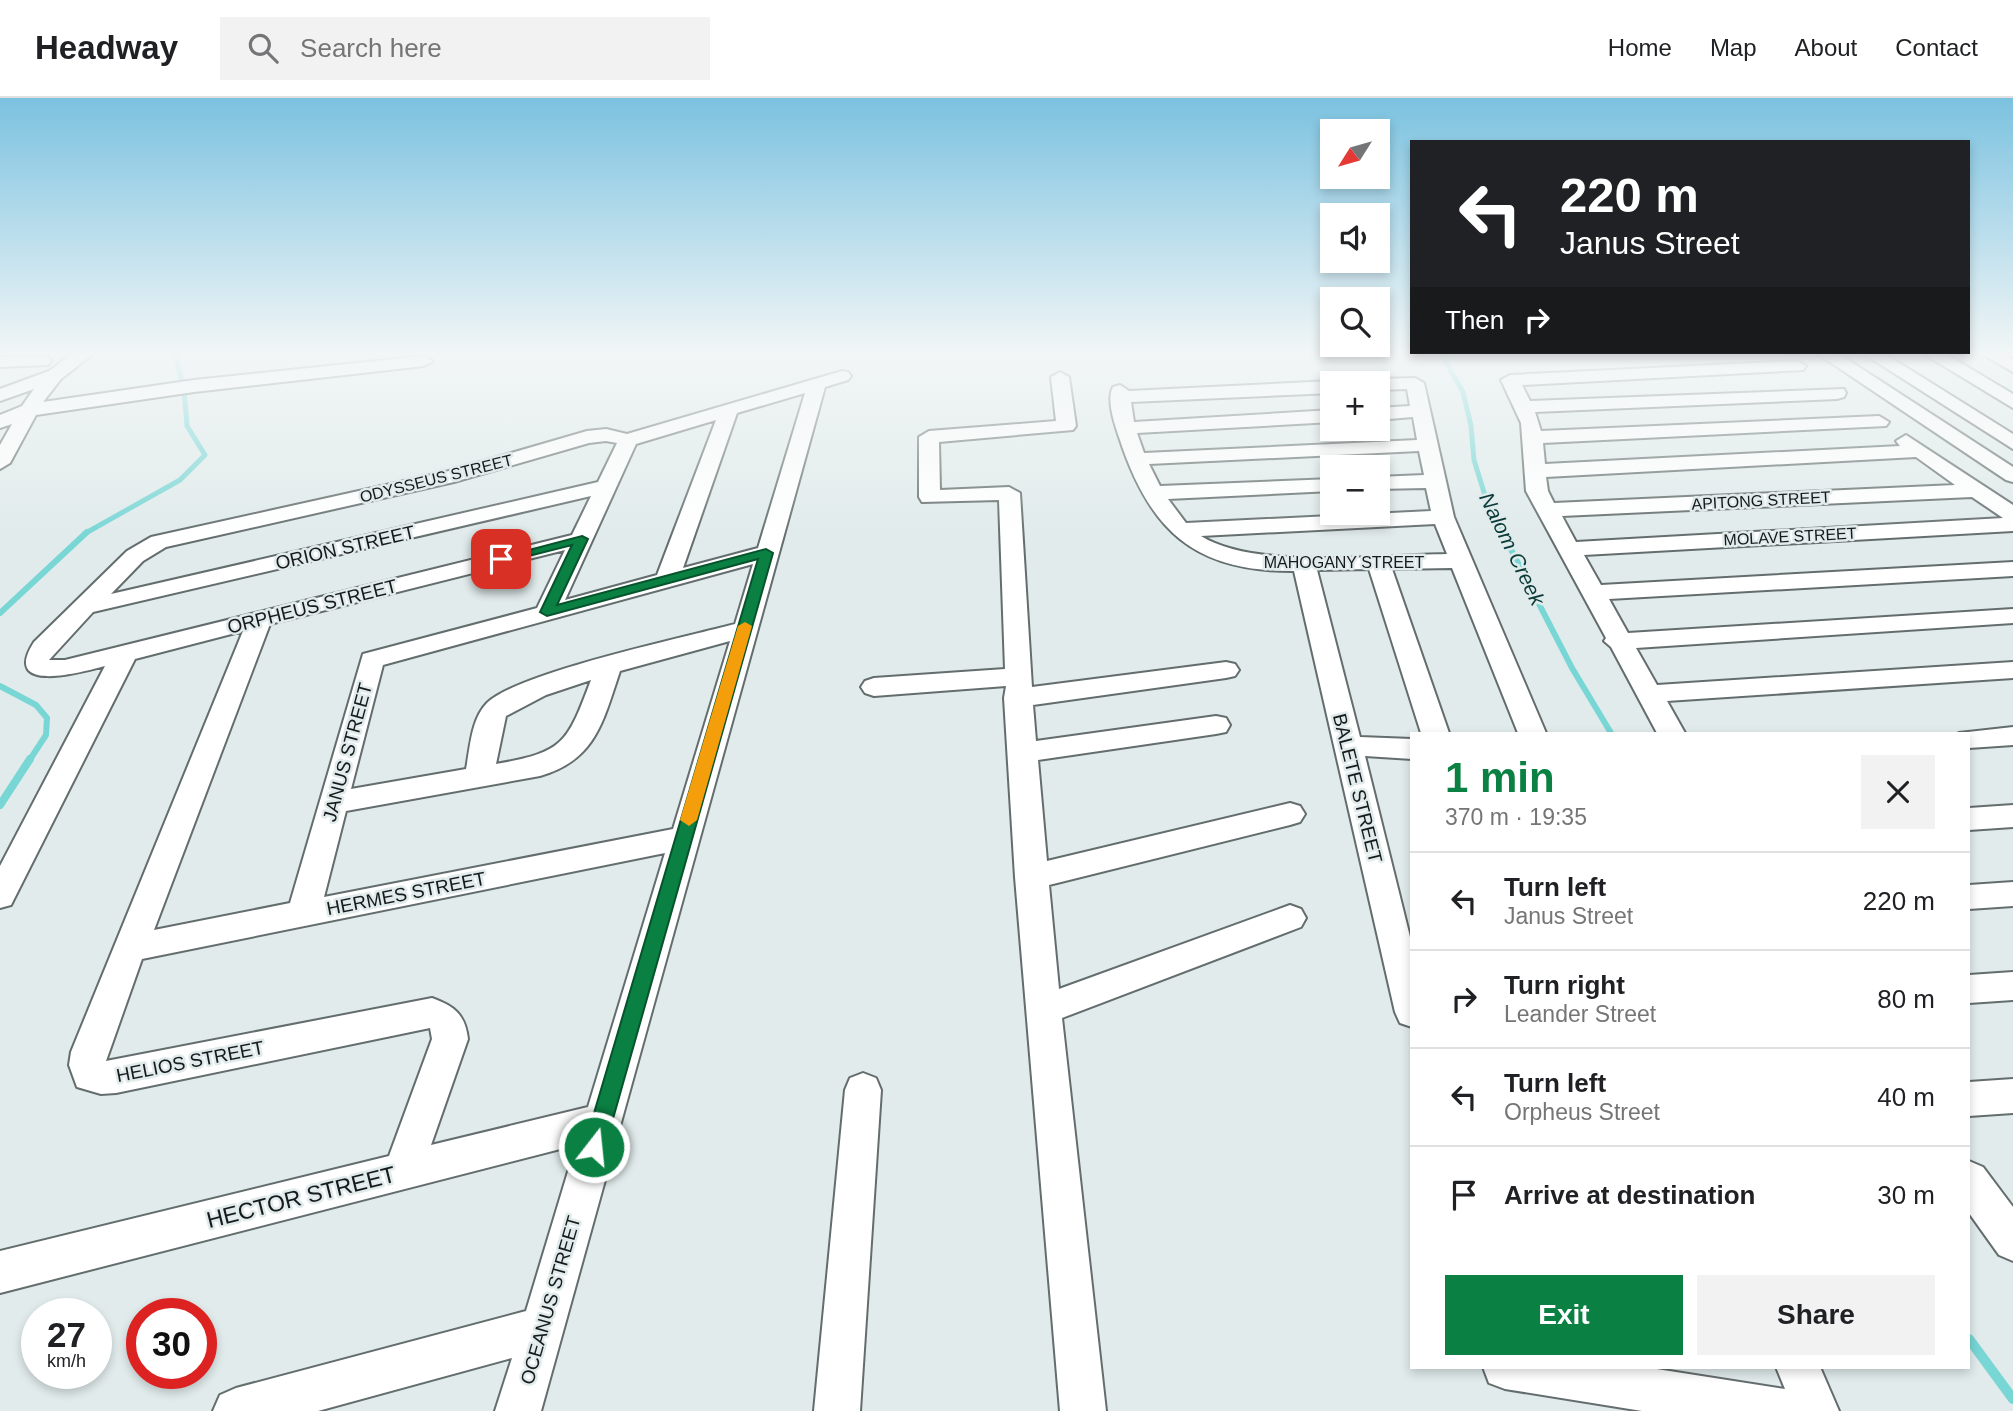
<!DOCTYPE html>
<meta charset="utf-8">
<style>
body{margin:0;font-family:Arial,sans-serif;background:#f2f2f2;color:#202124;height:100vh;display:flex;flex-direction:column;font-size:26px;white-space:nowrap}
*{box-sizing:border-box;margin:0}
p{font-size:23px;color:#757577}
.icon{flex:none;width:38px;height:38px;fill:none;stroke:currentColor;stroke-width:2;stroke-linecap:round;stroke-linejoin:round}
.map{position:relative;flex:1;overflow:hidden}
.side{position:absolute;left:1410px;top:634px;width:560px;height:637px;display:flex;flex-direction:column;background:#fff;border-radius:0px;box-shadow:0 4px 10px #0003}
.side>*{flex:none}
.top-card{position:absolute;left:1410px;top:42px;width:560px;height:214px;border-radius:0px;box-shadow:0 4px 10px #0003;background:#202124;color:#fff;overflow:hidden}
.needle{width:46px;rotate:233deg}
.controls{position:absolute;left:1320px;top:21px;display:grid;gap:14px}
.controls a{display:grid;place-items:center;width:70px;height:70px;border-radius:0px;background:#fff;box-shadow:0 4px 10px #0003;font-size:35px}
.speed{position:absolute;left:21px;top:1200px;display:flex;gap:14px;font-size:35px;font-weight:700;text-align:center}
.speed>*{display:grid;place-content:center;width:91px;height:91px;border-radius:50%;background:#fff;box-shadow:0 4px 10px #0003;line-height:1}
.speed small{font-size:18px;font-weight:400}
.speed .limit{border:10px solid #d22;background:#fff;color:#111}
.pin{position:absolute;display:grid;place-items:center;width:60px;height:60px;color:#fff;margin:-30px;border-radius:14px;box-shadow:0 4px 10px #0006}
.me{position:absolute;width:77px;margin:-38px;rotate:16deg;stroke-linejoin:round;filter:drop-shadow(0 0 5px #0008)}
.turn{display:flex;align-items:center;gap:24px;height:147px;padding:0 35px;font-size:32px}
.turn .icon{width:91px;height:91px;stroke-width:2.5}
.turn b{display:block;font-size:49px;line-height:60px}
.then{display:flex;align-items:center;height:66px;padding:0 35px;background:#0003;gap:14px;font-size:26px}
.round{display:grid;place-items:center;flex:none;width:74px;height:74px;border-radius:0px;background:#f2f2f2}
.headline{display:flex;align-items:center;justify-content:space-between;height:119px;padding:0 35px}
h1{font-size:42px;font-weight:700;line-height:52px;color:#0b8043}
.primary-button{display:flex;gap:14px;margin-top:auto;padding:14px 35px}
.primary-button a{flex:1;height:80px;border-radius:0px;background:#0b8043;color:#fff;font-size:28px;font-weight:700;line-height:80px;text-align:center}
.primary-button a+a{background:#f2f2f2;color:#202124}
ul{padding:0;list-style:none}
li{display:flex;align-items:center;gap:21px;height:98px;padding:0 35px;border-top:2px solid #e0e0e0}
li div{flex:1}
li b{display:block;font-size:26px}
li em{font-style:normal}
header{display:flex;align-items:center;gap:42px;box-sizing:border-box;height:98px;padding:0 35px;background:#fff;border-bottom:2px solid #e0e0e0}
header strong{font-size:33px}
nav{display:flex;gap:38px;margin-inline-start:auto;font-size:24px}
.search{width:490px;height:63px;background:#f2f2f2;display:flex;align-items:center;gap:18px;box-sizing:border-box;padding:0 24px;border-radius:0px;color:#757577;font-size:26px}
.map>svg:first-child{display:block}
</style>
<header>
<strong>Headway</strong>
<div class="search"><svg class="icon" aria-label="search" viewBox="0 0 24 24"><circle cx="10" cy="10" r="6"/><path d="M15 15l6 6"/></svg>Search here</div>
<nav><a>Home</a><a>Map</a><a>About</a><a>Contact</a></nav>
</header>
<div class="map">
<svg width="2013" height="1313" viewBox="0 0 2013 1313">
<rect width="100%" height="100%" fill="#e1ebeb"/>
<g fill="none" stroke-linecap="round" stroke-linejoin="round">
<!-- stream-far3 -->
<path stroke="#78d6d5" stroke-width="5" d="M175,256L183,288
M1441,256L1463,294L1471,328L1474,362L1487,404L1503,436
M84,436L180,382L205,357L187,328L184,291"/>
<!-- stream-far2 -->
<path stroke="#78d6d5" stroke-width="6" d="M1502,434L1572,570L1611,635
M0,515L87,434
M0,588L36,607L47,620L46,637L29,663"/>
<!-- stream-far1 -->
<path stroke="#78d6d5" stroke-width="8" d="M0,707L30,661"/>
<!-- stream -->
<path stroke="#78d6d5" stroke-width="10" d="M1969,1241L2013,1301"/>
<defs>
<path id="street" d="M72,256H93L61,281L43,304L194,282L424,258L433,263L424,268L194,294L36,317L10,365L0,371V347L12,326L0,330V317L22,308L34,291L0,303V291L49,273Z
M1818,256H1839L2013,369V384L2006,382Z
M1864,256H1885L2013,336V351Z
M1924,256H1946L2013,296V310Z
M1982,256H2004L2013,262V274Z
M42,258L48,259L51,263L48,267L0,269V259Z
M1797,263L1806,268L1803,272L1522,287L1530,303L1844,291L1846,295L1844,299L1837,301L1535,314L1541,333L1879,318L1889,324L1886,328L1543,345L1545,366L1900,348L1896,343L1906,337L2013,407V433L1584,457L1601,487L2013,464V478L1609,501L1628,535L2013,511V525L1636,550L1657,587L2013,564V580L1667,603L1685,635H1657L1611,549L1604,543L1606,540L1526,393L1521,325L1501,282L1510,277ZM1916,359L1955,387L1554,405L1548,393L1546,379ZM1972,399L2003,420L1576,444L1562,418Z
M842,273L848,274L851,278L848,282L825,289L541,1313H495L512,1260L318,1313H213L220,1297L236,1290L526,1213L576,1047L0,1195V1153L389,1058L432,941L430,930L116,995L101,996L77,989L69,967L71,954L243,533L135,561L11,807L0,810V768L105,568C83,574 0,597 34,544L127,453L151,439L449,373L587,333L606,331L627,336ZM805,295L758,450L683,470L737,315ZM716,322L657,477L565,502L636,346ZM606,343L617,345L598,384L111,496L143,463L166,449L454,384L589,345ZM591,398L572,437L65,562H49L93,514ZM565,452L537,510L363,556L290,805L154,832L270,526ZM753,466L735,526C686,539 517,575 487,605C471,621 470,651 466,671L351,691L383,567ZM730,543L673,731L324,799L346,713L540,678C596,662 603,623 620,573ZM591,582C567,646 564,654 496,666L506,618L546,597ZM665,755L588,1009L431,1047L468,941C465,916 454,908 432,900L106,963L142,861Z
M1060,274L1069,279L1076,328L1073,332L939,344L940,392L1009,389L1020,395L1032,589L1226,564L1235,566L1239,572L1235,578L1226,580L1033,607L1036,643L1216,618L1226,620L1230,627L1226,634L1216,636L1038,662L1047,763L1290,705L1300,708L1305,716L1300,724L1290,727L1049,787L1059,891L1290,807L1301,811L1306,820L1301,829L1062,920L1106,1313H1060L1015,779L1004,600L1006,588L874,598L865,595L861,589L865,583L874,580L1005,571L999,402L922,404L919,399V339L929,333L1056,323L1051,279Z
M1415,280L1424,285L1454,419L1546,635H1518L1452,470L1392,471L1449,635H1421L1369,471L1317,472L1360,639L1412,641V661L1365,658L1412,847V929L1400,925L1395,914L1294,473C1194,474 1149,432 1119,339C1115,327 1106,302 1113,289L1120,287L1129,293L1332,283L1339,285H1332V295L1131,304L1134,324L1332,312V324L1137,335L1144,355L1417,342L1413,319L1377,322V310L1410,308L1407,291L1377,292V285H1369L1377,281ZM1419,353L1424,377L1377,379V391L1426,390L1431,413L1186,425L1168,401L1332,393V381L1160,388L1149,366ZM1435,426L1447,456C1381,457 1255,472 1201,438Z
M2013,629V647L1969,650V635H1959Z
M2013,707V729L1969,732V710Z
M2013,784V808L1969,811V787Z
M2013,874V902L1969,905V877Z
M863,975L876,980L881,992L860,1313H814L845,992L850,980Z
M2013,981V1015L1969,1018V984Z
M1969,1063L1983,1069L2013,1109V1163L1999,1157L1969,1115Z
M1483,1269H1644L1785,1291L1776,1269H1820L1839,1313H1642L1505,1291L1489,1285Z"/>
</defs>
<!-- street casing -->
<use href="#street" stroke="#646d6d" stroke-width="4"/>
<!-- street -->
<use href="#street" fill="#fff" fill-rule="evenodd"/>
</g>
<!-- sky -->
<linearGradient id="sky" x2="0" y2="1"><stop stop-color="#7bc2e0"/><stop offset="0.58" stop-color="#f2f6f6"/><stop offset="1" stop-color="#f2f6f6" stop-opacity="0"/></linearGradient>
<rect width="2013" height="440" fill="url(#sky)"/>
<!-- route -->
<path fill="#0b8043" stroke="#07532c" stroke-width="2" d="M582,438L588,441L557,507L766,451L773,455L605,1049L602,1057L594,1060L587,1057L584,1049L758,461L547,518L540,514L572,447L501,465L495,461Z"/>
<!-- slow -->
<path fill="#f59e0b" d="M745,524L752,528L697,722L689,728L680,722L738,528Z"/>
<g text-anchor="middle" stroke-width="5" stroke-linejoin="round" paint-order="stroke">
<!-- far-street labels -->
<g font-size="16" fill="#161a1a" stroke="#e1ebeb">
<text transform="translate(436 380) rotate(-14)" y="6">ODYSSEUS STREET</text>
<text transform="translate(1761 402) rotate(-3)" y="6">APITONG STREET</text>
<text transform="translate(1790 438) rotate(-3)" y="6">MOLAVE STREET</text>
<text x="1344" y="470">MAHOGANY STREET</text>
</g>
<!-- street labels -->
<g font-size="19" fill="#161a1a" stroke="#e1ebeb">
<text transform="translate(345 449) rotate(-13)" y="7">ORION STREET</text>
<text transform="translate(312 508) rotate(-14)" y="7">ORPHEUS STREET</text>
<text transform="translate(347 654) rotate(-75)" y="7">JANUS STREET</text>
<text transform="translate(1358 690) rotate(76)" y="7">BALETE STREET</text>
<text transform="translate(406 795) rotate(-11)" y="7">HERMES STREET</text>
<text transform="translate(190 963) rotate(-11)" y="7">HELIOS STREET</text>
<text transform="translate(550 1202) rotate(-74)" y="7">OCEANUS STREET</text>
</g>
<!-- water labels -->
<g font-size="21" font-style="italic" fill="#0b3a3a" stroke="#e1ebeb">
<text transform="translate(1512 451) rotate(64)" y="7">Nalom Creek</text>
</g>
<!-- near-street labels -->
<g font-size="23" fill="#161a1a" stroke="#e1ebeb">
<text transform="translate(301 1099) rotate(-14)" y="8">HECTOR STREET</text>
</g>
</g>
</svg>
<div class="controls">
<a><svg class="needle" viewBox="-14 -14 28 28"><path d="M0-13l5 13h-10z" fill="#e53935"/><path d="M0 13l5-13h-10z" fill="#757577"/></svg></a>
<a><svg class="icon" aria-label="sound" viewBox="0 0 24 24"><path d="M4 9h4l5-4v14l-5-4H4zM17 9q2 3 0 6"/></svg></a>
<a><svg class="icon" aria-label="search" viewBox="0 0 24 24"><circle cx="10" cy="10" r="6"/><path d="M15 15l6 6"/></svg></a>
<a>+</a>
<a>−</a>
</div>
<div class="speed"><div>27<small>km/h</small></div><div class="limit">30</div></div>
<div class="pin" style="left:501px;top:461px;background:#d93025"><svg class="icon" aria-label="arrive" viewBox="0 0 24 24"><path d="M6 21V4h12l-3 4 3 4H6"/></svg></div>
<svg class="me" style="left:594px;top:1049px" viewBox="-20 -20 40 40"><circle r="17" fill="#0b8043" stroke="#fff" stroke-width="3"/><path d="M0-11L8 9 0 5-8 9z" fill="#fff"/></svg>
<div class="top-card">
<div class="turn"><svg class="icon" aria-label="left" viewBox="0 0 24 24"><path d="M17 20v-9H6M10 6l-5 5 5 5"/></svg><div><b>220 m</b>Janus Street</div></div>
<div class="then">Then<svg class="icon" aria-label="right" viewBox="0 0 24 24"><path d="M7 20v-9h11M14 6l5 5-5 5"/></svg></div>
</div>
<section class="side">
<div class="headline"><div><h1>1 min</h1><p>370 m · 19:35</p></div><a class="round"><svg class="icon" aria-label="close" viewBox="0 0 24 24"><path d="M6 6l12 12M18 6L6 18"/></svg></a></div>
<ul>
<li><svg class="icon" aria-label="left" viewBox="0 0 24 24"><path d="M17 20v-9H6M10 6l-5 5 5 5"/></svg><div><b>Turn left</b><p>Janus Street</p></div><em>220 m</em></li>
<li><svg class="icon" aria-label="right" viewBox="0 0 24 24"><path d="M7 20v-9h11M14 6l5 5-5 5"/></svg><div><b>Turn right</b><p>Leander Street</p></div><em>80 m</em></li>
<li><svg class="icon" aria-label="left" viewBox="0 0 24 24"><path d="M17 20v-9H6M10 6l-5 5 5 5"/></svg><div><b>Turn left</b><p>Orpheus Street</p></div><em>40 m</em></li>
<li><svg class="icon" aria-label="arrive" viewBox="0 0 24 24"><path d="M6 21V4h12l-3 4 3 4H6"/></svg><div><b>Arrive at destination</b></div><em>30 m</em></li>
</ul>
<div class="primary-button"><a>Exit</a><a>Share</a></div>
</section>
</div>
